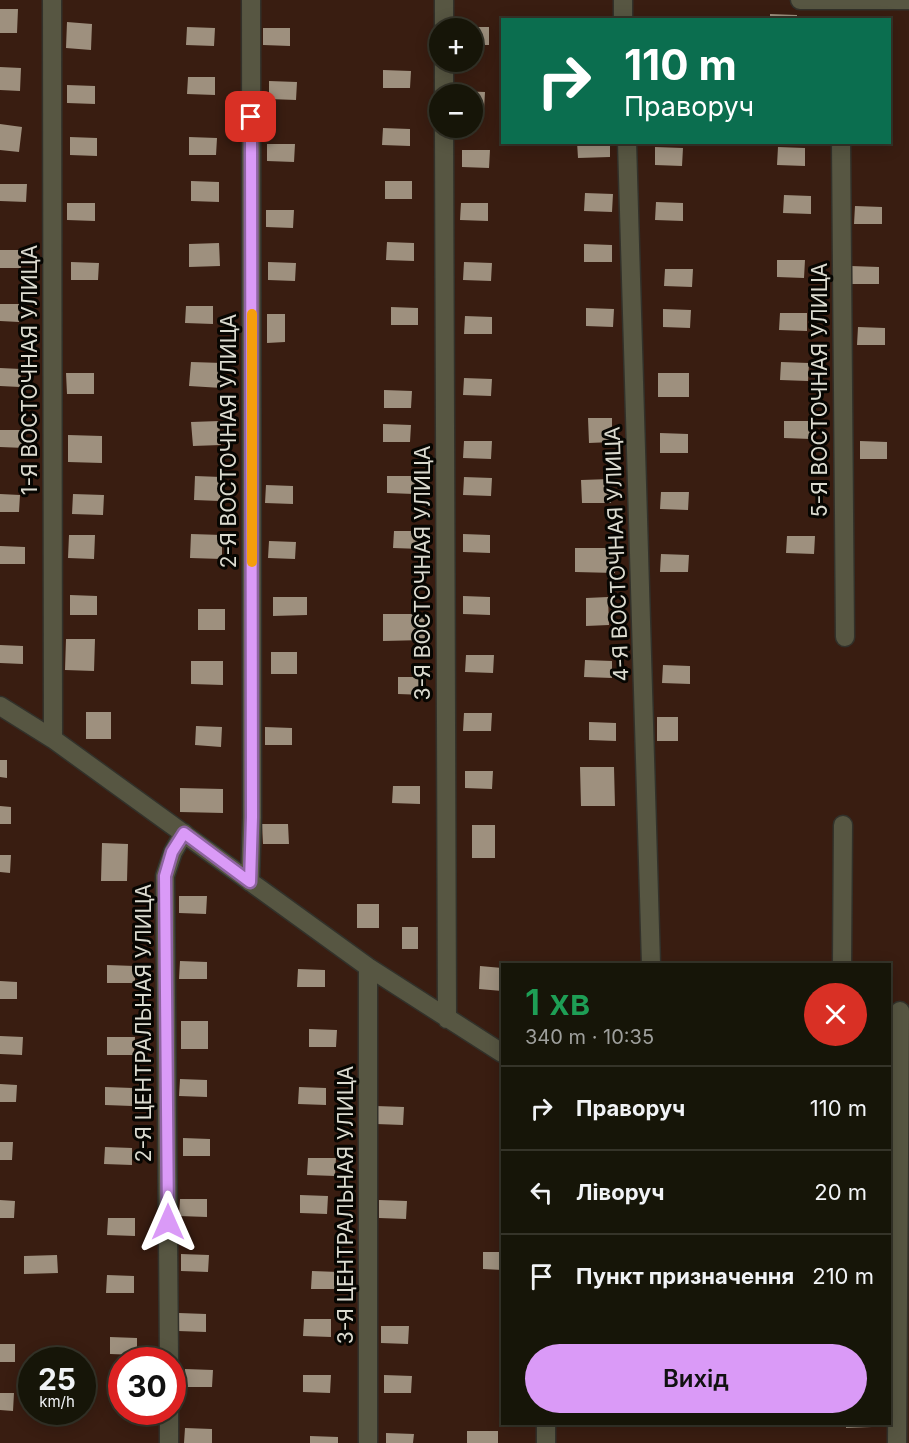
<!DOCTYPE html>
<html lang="uk">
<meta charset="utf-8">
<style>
body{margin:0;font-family:Inter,sans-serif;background:#232216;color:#f1f3f6;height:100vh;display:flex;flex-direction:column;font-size:22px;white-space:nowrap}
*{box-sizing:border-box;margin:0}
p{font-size:20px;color:#9e9f9c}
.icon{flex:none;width:33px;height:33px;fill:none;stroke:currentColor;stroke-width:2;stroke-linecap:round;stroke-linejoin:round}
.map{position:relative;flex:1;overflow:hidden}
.drawer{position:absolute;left:501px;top:963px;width:390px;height:462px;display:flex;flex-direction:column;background:#161508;border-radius:0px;box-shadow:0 3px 15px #0003,0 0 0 2px #353429}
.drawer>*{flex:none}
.banner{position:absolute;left:501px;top:18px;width:390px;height:126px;border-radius:0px;box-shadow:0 3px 15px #0003,0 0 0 2px #353429;background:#0b6e4f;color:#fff;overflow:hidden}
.fabs{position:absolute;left:429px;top:18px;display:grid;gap:12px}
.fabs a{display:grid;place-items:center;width:54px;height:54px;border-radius:50%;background:#161508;box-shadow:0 3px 15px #0003,0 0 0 2px #353429;font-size:30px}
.speed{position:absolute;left:18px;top:1347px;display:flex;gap:12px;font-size:30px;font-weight:700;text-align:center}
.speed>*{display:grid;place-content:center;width:78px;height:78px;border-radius:50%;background:#161508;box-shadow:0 3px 15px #0003,0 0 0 2px #353429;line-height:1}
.speed small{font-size:15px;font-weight:400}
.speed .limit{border:9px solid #d22;background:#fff;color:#111}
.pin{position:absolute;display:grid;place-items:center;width:51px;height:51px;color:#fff;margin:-26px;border-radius:12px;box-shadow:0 3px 9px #0006}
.me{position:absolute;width:66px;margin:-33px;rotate:0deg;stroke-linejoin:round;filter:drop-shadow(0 0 4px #0008)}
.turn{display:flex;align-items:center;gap:21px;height:126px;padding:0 24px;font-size:27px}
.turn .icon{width:78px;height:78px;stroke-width:2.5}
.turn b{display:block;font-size:42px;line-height:51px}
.round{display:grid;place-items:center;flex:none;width:63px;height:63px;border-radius:32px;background:#232216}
.head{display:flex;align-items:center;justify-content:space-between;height:102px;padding:0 24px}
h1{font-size:36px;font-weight:600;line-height:45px;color:#1e9e55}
.primary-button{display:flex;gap:12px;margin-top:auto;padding:12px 24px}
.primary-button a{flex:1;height:69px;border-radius:36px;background:#da9af7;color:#111;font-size:24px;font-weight:600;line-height:69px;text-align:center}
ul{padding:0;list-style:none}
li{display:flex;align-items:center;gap:18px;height:84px;padding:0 24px;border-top:2px solid #353429}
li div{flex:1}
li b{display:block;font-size:22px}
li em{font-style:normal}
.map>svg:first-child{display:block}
</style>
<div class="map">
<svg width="909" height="1443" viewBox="0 0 909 1443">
<rect width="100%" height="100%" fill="#1d1c0a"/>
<!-- green -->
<path fill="#391d11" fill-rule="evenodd" d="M0,0H909V1443H0ZM502,20H890V142H502ZM440,28H472V62H440ZM440,94H472V128H440ZM502,964H890V1424H502ZM32,1360H82V1412H32ZM122,1360H172V1412H122Z"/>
<!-- building -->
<path fill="#9e907e" d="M0,9H18L17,33H0Z
M770,14L797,15V20H770Z
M67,22L92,24L91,50L66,48Z
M187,27L215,28L214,46L186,45Z
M472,27H489V45H472Z
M263,28H290V46L263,45Z
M0,67L21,68L20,91L0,90Z
M383,70L411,71L410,88H383Z
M188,77H215V95L187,94Z
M269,81L297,82L296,100L269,99Z
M67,85L95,86V104L67,103Z
M458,91L485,92L484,110L472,109V94H458Z
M0,124L22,127L19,152L0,150Z
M383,128L410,129V146L382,145Z
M70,137L97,138V156L70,155Z
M189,137L217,138L216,155H189Z
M577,142H610V157L578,158Z
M267,144H295L294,162L267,161Z
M655,147L683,148L682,166L655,165Z
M778,147L805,148V166L777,165Z
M462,150H490L489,168L462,167Z
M191,181L219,182V202L191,201Z
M385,181H412V199H385Z
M0,184H27L26,202L0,201Z
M585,193L613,194L612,212L584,211Z
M784,195L811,196V214L783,213Z
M656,202L683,203V221L655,220Z
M67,203H95V221L67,220Z
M461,203H488V221L460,220Z
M855,206L882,207V224H854Z
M266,210H294L293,228L266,227Z
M387,242L414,243V261L386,260Z
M219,243L220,266L189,267V244Z
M584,244L612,245V262H584Z
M0,250H21V268H0Z
M777,260H805L804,278L777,277Z
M71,262L99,263L98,280H71Z
M268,262L296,263L295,281L268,280Z
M464,262L492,263L491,281L463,280Z
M851,266L879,267V284H851Z
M665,269H693L692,287L664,286Z
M0,304H20L19,322L0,321Z
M186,306H213V324L185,323Z
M391,307L418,308V325H391Z
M586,308L614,309L613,327L586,326Z
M663,309L691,310L690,328L663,327Z
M780,313H807V331L779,330Z
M267,314H285V342L267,343Z
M465,316L492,317V334H464Z
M858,327L885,328V345H857Z
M191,362L223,363L222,388L189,386Z
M781,362L809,363L808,381L780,380Z
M0,368L21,369L20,387L0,386Z
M66,373H94V394H67Z
M658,373H689V397H658Z
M464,378L492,379L491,396L463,395Z
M384,390L412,391L411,408H384Z
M588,418H612V442L589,443Z
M219,421L221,445L193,446L191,422Z
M784,421H812L811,439L784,438Z
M383,424L411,425L410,442H383Z
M0,430H25V448L0,447Z
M660,433L688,434V453H660Z
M68,435L102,436V463L68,462Z
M464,441H492L491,459L463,458Z
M860,441L887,442V459H860Z
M195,476L221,477L220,501L194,500Z
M387,476H415L414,494L387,493Z
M464,477L492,478L491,496L463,495Z
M610,479L611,503H582L581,480Z
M266,485L293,486V504L265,503Z
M661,492H689L688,510L660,509Z
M0,494L20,495L19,512H0Z
M73,494L104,495L103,515L72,514Z
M394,531H421V549L393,548Z
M191,534L222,535V559L190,558Z
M463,534L490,535V553L463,552Z
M69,535H95L94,559L68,558Z
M787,536H815L814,554L786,553Z
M269,541L296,542L295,559L268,558Z
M0,546L25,547V564H0Z
M575,548H616L615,573L575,572Z
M661,554L689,555L688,572H660Z
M70,595L97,596V615H70Z
M463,596L490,597V615L463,614Z
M273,597H307V615L273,616Z
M608,597L609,625L586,626V598Z
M198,609H225V630H198Z
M383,614H424L425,640L383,641Z
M66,639H95L94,671L65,670Z
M0,645L23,646V664L0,663Z
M271,652H297V674H271Z
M466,655H494L493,673L465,672Z
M585,660L612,661V678L584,677Z
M191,661H223V685L191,684Z
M663,665L690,666V684L662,683Z
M398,677H426L425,695L398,694Z
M86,712H111V739H86Z
M464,713H492L491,731H463Z
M657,717H678V741H657Z
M589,722L616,723V741L589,740Z
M196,726L222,727L221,747L195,745Z
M265,727L292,728V745H265Z
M0,760H7V778L0,777Z
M580,767H614L615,806H581Z
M465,771H493L492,789L465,788Z
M393,786H420V804L392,803Z
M180,788L223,789V813L180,812Z
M0,806L11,807V824H0Z
M262,824H288L289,844H263Z
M472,825H495V858H472Z
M102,843L128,844L127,881H101Z
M0,855H11L10,873L0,872Z
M179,896H207L206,914L179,913Z
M357,904H379V928H357Z
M402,927H418V949H402Z
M180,961L207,962V979H179Z
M107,965L135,966V983H107Z
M480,966L502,968V991L479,989Z
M298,969L325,970V987H297Z
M0,981L17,982V999H0Z
M181,1021H208V1049H181Z
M309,1029L337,1030L336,1047H309Z
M0,1036L23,1037L22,1055L0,1054Z
M107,1037H135L134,1055H107Z
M180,1079L207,1080V1097L179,1096Z
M0,1084L17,1085L16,1102H0Z
M105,1087L133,1088L132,1106L105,1105Z
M299,1087L326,1088V1105L298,1104Z
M376,1106L404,1107L403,1125L376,1124Z
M183,1138L210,1139V1156H183Z
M0,1142H13L12,1160H0Z
M105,1147L132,1148V1165L104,1164Z
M308,1158H336L335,1176L307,1175Z
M300,1195L328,1196L327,1214L300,1213Z
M180,1199H207V1217L179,1216Z
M0,1200L15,1201L14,1218H0Z
M379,1200L407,1201L406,1219L379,1218Z
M108,1218H135V1236L107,1235Z
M483,1252H502V1270L483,1269Z
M181,1254L209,1255L208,1272L181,1271Z
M57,1255L58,1273L24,1274V1256Z
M312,1271L339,1272V1289H311Z
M107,1275L134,1276V1293H106Z
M179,1313L206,1314V1332L178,1331Z
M304,1319H331V1337L303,1336Z
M381,1326H409L408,1344L381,1343Z
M110,1337L137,1338V1355L110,1354Z
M0,1344H15V1362H0Z
M185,1369L213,1370L212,1387H185Z
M303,1375H331L330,1393L303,1392Z
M384,1375L412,1376L411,1393H384Z
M0,1393H14L13,1411L0,1410Z
M703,1424H728V1426H703Z
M846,1424H872V1427L846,1428Z
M185,1428L212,1429V1443H184Z
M467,1431H498V1443H467Z
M386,1433L414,1434L413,1443H386Z
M310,1436L338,1437V1443H310Z"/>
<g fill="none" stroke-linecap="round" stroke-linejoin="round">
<defs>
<path id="street" d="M52,0L53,739
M444,0V28
M623,0V20
M800,0H909
M444,62V94
M444,128L447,1019
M627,142L651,964
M841,142L845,637
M0,706L53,739L368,967L502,1053
M250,882L252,817L251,0
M842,964L843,825
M169,1360L165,876L173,852L184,833
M169,1412V1443
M546,1424V1443
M368,1443V967
M897,1443L900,1011"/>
</defs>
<!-- street casing -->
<use href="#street" stroke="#32312a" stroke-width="21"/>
<!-- street -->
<use href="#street" stroke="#575642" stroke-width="18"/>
</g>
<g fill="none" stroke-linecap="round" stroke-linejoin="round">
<defs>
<path id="route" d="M168,1222L165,876L172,852L184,833L250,882L252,817L251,117"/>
</defs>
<!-- route casing -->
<use href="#route" stroke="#8e64a1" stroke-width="15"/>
<!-- route -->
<use href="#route" stroke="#da9af7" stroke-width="10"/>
<!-- slow -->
<path stroke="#f59e0b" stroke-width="10" d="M252,314V562"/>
</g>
<g text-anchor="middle" stroke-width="6" stroke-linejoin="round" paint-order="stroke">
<!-- street labels -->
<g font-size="21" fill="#dcdbd0" stroke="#070602">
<text transform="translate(30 370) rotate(-90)" y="7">1-Я ВОСТОЧНАЯ УЛИЦА</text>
<text transform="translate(820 390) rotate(-90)" y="7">5-Я ВОСТОЧНАЯ УЛИЦА</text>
<text transform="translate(229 441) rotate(-90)" y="7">2-Я ВОСТОЧНАЯ УЛИЦА</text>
<text transform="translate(617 554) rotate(-92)" y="7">4-Я ВОСТОЧНАЯ УЛИЦА</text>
<text transform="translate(423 573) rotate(-90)" y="7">3-Я ВОСТОЧНАЯ УЛИЦА</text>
<text transform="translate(144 1023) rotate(-90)" y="7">2-Я ЦЕНТРАЛЬНАЯ УЛИЦА</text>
<text transform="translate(346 1205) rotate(-90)" y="7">3-Я ЦЕНТРАЛЬНАЯ УЛИЦА</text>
</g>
</g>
</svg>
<div class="fabs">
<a>+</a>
<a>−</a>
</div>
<div class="speed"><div>25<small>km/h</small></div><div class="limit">30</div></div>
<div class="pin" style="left:251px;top:117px;background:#d93025"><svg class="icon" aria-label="arrive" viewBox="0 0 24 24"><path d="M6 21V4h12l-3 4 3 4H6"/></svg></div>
<svg class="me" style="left:168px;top:1222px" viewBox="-20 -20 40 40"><path d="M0-17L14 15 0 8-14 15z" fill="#da9af7" stroke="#fff" stroke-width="4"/></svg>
<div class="banner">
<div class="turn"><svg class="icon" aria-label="right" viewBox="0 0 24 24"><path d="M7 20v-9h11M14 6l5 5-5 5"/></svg><div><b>110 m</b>Праворуч</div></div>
</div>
<section class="drawer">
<div class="head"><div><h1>1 хв</h1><p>340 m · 10:35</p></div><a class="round" style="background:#d93025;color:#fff"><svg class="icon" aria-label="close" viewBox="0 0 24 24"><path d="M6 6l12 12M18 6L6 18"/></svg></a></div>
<ul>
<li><svg class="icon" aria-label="right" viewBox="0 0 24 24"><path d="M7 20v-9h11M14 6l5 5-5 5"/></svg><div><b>Праворуч</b></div><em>110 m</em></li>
<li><svg class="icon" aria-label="left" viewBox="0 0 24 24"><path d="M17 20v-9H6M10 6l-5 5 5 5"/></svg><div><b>Ліворуч</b></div><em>20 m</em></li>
<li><svg class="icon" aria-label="arrive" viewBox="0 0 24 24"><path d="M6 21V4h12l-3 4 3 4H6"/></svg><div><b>Пункт призначення</b></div><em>210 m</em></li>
</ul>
<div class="primary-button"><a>Вихід</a></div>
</section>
</div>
